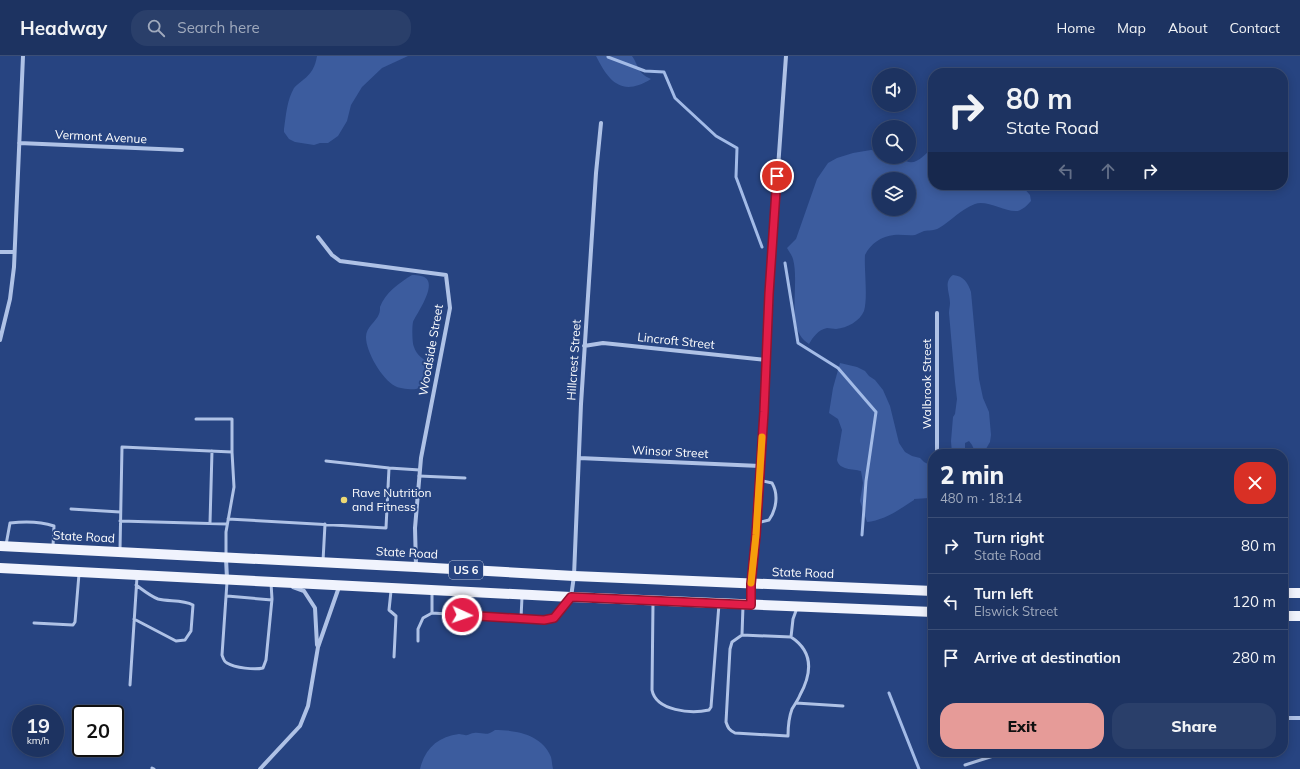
<!DOCTYPE html>
<meta charset="utf-8">
<style>
body{margin:0;font-family:Mulish,sans-serif;background:#2a3f6a;color:#f1f3f6;height:100vh;display:flex;flex-direction:column;font-size:15px;white-space:nowrap}
*{box-sizing:border-box;margin:0}
p{font-size:13px;color:#a0aabd}
.icon{flex:none;width:22px;height:22px;fill:none;stroke:currentColor;stroke-width:2;stroke-linecap:round;stroke-linejoin:round}
.map{position:relative;flex:1;overflow:hidden}
.sheet{position:absolute;left:928px;top:393px;width:360px;height:308px;display:flex;flex-direction:column;background:#1d3361;border-radius:16px;box-shadow:0 2px 10px #0003,0 0 0 1px #3b4e76}
.sheet>*{flex:none}
.hud{position:absolute;left:928px;top:12px;width:360px;height:122px;border-radius:16px;box-shadow:0 2px 10px #0003,0 0 0 1px #3b4e76;background:#1d3361;color:#f1f3f6;overflow:hidden}
.controls{position:absolute;left:872px;top:12px;display:grid;gap:8px}
.controls a{display:grid;place-items:center;width:44px;height:44px;border-radius:50%;background:#1d3361;box-shadow:0 2px 10px #0003,0 0 0 1px #3b4e76;font-size:20px}
.speed{position:absolute;left:12px;top:649px;display:flex;gap:8px;font-size:20px;font-weight:700;text-align:center}
.speed>*{display:grid;place-content:center;width:52px;height:52px;border-radius:50%;background:#1d3361;box-shadow:0 2px 10px #0003,0 0 0 1px #3b4e76;line-height:1}
.speed small{font-size:10px;font-weight:400}
.speed .limit{border:2px solid #111;border-radius:6px;background:#fff;color:#111}
.pin{position:absolute;display:grid;place-items:center;width:34px;height:34px;color:#fff;margin:-17px;border:2px solid #fff;border-radius:50%;box-shadow:0 1px 4px #0007}
.me{position:absolute;width:44px;margin:-22px;rotate:93deg;stroke-linejoin:round;filter:drop-shadow(0 0 3px #0008)}
.turn{display:flex;align-items:center;gap:14px;height:84px;padding:0 12px;font-size:18px}
.turn .icon{width:52px;height:52px;stroke-width:2.5}
.turn b{display:block;font-size:28px;line-height:34px}
.lanes{display:flex;align-items:center;height:38px;padding:0 12px;background:#0003;justify-content:center;gap:20px;direction:ltr}
.lanes .off{opacity:.35}
.round{display:grid;place-items:center;flex:none;width:42px;height:42px;border-radius:16px;background:#2a3f6a}
.headline{display:flex;align-items:center;justify-content:space-between;height:68px;padding:0 12px}
h1{font-size:24px;font-weight:800;line-height:30px}
.action{display:flex;gap:8px;margin-top:auto;padding:8px 12px}
.action a{flex:1;height:46px;border-radius:16px;background:#e69b98;color:#111;font-size:16px;font-weight:800;line-height:46px;text-align:center}
.action a+a{background:#2a3f6a;color:#f1f3f6}
ul{padding:0;list-style:none}
li{display:flex;align-items:center;gap:12px;height:56px;padding:0 12px;border-top:1px solid #3b4e76}
li div{flex:1}
li b{display:block;font-size:15px}
li em{font-style:normal}
header{display:flex;align-items:center;gap:24px;box-sizing:border-box;height:56px;padding:0 20px;background:#1d3361;border-bottom:1px solid #3b4e76}
header strong{font-size:19px}
nav{display:flex;gap:22px;margin-inline-start:auto;font-size:14px}
.search{width:280px;height:36px;background:#2a3f6a;display:flex;align-items:center;gap:10px;box-sizing:border-box;padding:0 14px;border-radius:16px;color:#a0aabd;font-size:15px}
.map>svg:first-child{display:block}
</style>
<header>
<strong>Headway</strong>
<div class="search"><svg class="icon" aria-label="search" viewBox="0 0 24 24"><circle cx="10" cy="10" r="6"/><path d="M15 15l6 6"/></svg>Search here</div>
<nav><a>Home</a><a>Map</a><a>About</a><a>Contact</a></nav>
</header>
<div class="map">
<svg width="1300" height="713" viewBox="0 0 1300 713">
<rect width="100%" height="100%" fill="#274481"/>
<!-- green -->
<path fill="#3c5c9e" fill-rule="evenodd" d="M317,0H408L382,12L362,31L351,49L347,65L338,80L328,87H320L314,89L295,86L289,83L284,76V73C286,59 287,44 294,32C296,29 300,27 303,24C312,17 315,11 317,0Z
M596,0H632C639,10 637,17 651,23C622,41 609,26 596,0Z
M933,92V129H1021L1030,139L1031,145C1029,147 1026,151 1022,153C1012,161 989,143 975,148C961,153 951,165 939,172C934,175 929,174 924,175C921,176 918,178 915,179C908,180 901,178 894,179C882,180 870,188 865,199C864,213 868,242 864,255C860,265 847,272 836,273C833,273 830,272 827,272C818,274 813,281 809,288C806,286 802,283 800,279C789,261 799,225 793,203C792,199 789,196 787,192L796,183L817,123L828,107L837,102L853,97L871,94L879,95V101H900C914,114 922,100 933,92ZM879,123H909V153H879Z
M412,219C415,219 418,219 421,220C441,224 417,257 413,266C412,270 412,287 414,291C416,299 425,304 431,309C431,316 428,319 424,325C422,328 419,333 416,333C412,334 397,332 395,330C382,323 366,296 366,281C366,271 376,266 379,258C380,256 380,253 380,251C385,237 399,227 412,219Z
M953,219C964,220 968,227 971,236L979,323L983,342L989,356L991,379L990,386L983,398H976L972,389L969,385L965,387V398H952L951,385L953,361L955,358L957,343L955,326L949,257C949,253 950,250 950,247C950,237 943,226 953,219Z
M840,307L857,311L865,315L869,320L875,324L883,334L890,350L899,387L905,396L912,400L920,402L924,406L930,409C933,417 934,434 929,442L914,443V444C909,447 905,450 900,453C891,459 878,465 867,466L860,445L863,427L861,415C853,413 839,414 837,404L842,374L838,363L829,357L833,332Z
M495,674C515,674 542,678 551,701C552,705 552,709 553,713H420C425,692 438,681 459,678C461,678 463,679 465,679C468,680 471,677 474,677C483,676 486,681 495,674Z"/>
<g fill="none" stroke-linecap="round" stroke-linejoin="round">
<!-- stream -->
<path stroke="#a3bbe7" stroke-width="3" d="M608,0V1L645,15L664,16L675,42L716,80L737,92L736,121L762,191
M785,207L798,287L838,312L876,356L866,425L862,479
M889,637L919,713"/>
<!-- service -->
<path stroke="#afc2e6" stroke-width="3" d="M196,363H232V396
M326,405L389,412
M419,420L465,422
M71,453L120,456
M228,463L386,472L389,412L420,414
M120,465L227,468
M210,467L212,395
M757,467L769,464C776,454 779,439 772,427L759,424
M6,489L10,467C26,465 39,465 54,470L53,490
M120,494L122,391L232,396L234,431L226,476V500
M323,505L325,468
M227,526L222,599C223,602 224,606 227,607C235,612 255,614 263,612L266,604L272,543L271,527
M391,535L389,554L396,560L394,601
M432,536V557L543,564L554,562L569,544
M227,540L272,544
M653,547L652,634C656,655 691,658 709,654L711,651L719,548
M521,562L522,541
M134,563L176,585L185,584L191,575L193,549C182,543 169,546 158,543C150,540 143,534 136,529
M34,567L73,569L75,566L79,518
M742,579L791,581C814,596 812,617 800,639C798,644 795,648 792,653C789,661 788,671 788,680L735,677C729,674 728,672 726,666L730,593L732,586L742,579L743,550
M791,581L793,563L797,552
M418,585V573L423,562L432,557
M130,629L137,521
M796,647L843,650
M965,709L1006,696
M152,712L154,713"/>
<!-- minor -->
<path stroke="#afc2e6" stroke-width="4" d="M19,87L182,94
M318,181L332,199L340,205L446,219L450,252L421,402L415,472L416,510
M0,196H14
M937,257V398
M0,284L10,243L14,211L23,0
M584,290L603,287L766,304
M579,402L760,410
M226,502L227,523
M293,531L304,535L315,552L317,589
M571,541L574,520L581,348L596,117L601,67
M751,549V528L756,479L764,356L769,238L786,0
M1283,662H1300
M260,713L300,670L308,650L318,591L339,531"/>
<!-- primary -->
<path stroke="#f0f3fd" stroke-width="10" d="M0,490L416,511L574,520L933,535
M0,512L571,541L933,556
M1283,537H1300
M1283,560H1300"/>
</g>
<g fill="none" stroke-linecap="round" stroke-linejoin="round">
<defs>
<path id="route" d="M462,559L544,564L554,562L571,541L751,549V528L756,479L764,356L769,238L777,120"/>
</defs>
<!-- route casing -->
<use href="#route" stroke="#92132f" stroke-width="10"/>
<!-- route -->
<use href="#route" stroke="#e11d48" stroke-width="7"/>
<!-- slow -->
<path stroke="#f59e0b" stroke-width="7" d="M751,527L756,479L762,381"/>
</g>
<!-- markers -->
<circle fill="#eed974" stroke="#274481" stroke-width="1.5" cx="344" cy="444" r="4"/>
<g text-anchor="middle" stroke-width="4" stroke-linejoin="round" paint-order="stroke">
<!-- shield labels -->
<rect fill="#274481" stroke="#bec7d9" stroke-width="1" x="449" y="505" width="34" height="18" rx="3"/>
<g font-size="11" font-weight="bold" fill="#fff">
<text x="466" y="518">US 6</text>
</g>
<!-- street labels -->
<g font-size="12" fill="#fff" stroke="#274481">
<text transform="translate(101 81) rotate(3)" y="4">Vermont Avenue</text>
<text transform="translate(676 285) rotate(6)" y="4">Lincroft Street</text>
<text transform="translate(431 294) rotate(-80)" y="4">Woodside Street</text>
<text transform="translate(574 304) rotate(-86)" y="4">Hillcrest Street</text>
<text transform="translate(927 328) rotate(-90)" y="4">Walbrook Street</text>
<text transform="translate(670 396) rotate(3)" y="4">Winsor Street</text>
<text transform="translate(84 481) rotate(3)" y="4">State Road</text>
<text transform="translate(407 497) rotate(3)" y="4">State Road</text>
<text transform="translate(803 517) rotate(2)" y="4">State Road</text>
</g>
<!-- poi labels -->
<g font-size="12" fill="#fff" stroke="#274481" text-anchor="start">
<text x="352" y="441">Rave Nutrition<tspan x="352" dy="14">and Fitness</tspan></text>
</g>
</g>
</svg>
<div class="controls">
<a><svg class="icon" aria-label="sound" viewBox="0 0 24 24"><path d="M4 9h4l5-4v14l-5-4H4zM17 9q2 3 0 6"/></svg></a>
<a><svg class="icon" aria-label="search" viewBox="0 0 24 24"><circle cx="10" cy="10" r="6"/><path d="M15 15l6 6"/></svg></a>
<a><svg class="icon" aria-label="layers" viewBox="0 0 24 24"><path d="M12 4l9 5-9 5-9-5zM3 14l9 5 9-5"/></svg></a>
</div>
<div class="speed"><div>19<small>km/h</small></div><div class="limit">20</div></div>
<div class="pin" style="left:777px;top:120px;background:#d93025"><svg class="icon" aria-label="arrive" viewBox="0 0 24 24"><path d="M6 21V4h12l-3 4 3 4H6"/></svg></div>
<svg class="me" style="left:462px;top:559px" viewBox="-20 -20 40 40"><circle r="17" fill="#e11d48" stroke="#fff" stroke-width="3"/><path d="M0-11L8 9 0 5-8 9z" fill="#fff"/></svg>
<div class="hud">
<div class="turn"><svg class="icon" aria-label="right" viewBox="0 0 24 24"><path d="M7 20v-9h11M14 6l5 5-5 5"/></svg><div><b>80 m</b>State Road</div></div>
<div class="lanes"><svg class="icon off" aria-label="left" viewBox="0 0 24 24"><path d="M17 20v-9H6M10 6l-5 5 5 5"/></svg><svg class="icon off" aria-label="ahead" viewBox="0 0 24 24"><path d="M12 20V5M6 11l6-6 6 6"/></svg><svg class="icon" aria-label="right" viewBox="0 0 24 24"><path d="M7 20v-9h11M14 6l5 5-5 5"/></svg></div>
</div>
<section class="sheet">
<div class="headline"><div><h1>2 min</h1><p>480 m · 18:14</p></div><a class="round" style="background:#d93025;color:#fff"><svg class="icon" aria-label="close" viewBox="0 0 24 24"><path d="M6 6l12 12M18 6L6 18"/></svg></a></div>
<ul>
<li><svg class="icon" aria-label="right" viewBox="0 0 24 24"><path d="M7 20v-9h11M14 6l5 5-5 5"/></svg><div><b>Turn right</b><p>State Road</p></div><em>80 m</em></li>
<li><svg class="icon" aria-label="left" viewBox="0 0 24 24"><path d="M17 20v-9H6M10 6l-5 5 5 5"/></svg><div><b>Turn left</b><p>Elswick Street</p></div><em>120 m</em></li>
<li><svg class="icon" aria-label="arrive" viewBox="0 0 24 24"><path d="M6 21V4h12l-3 4 3 4H6"/></svg><div><b>Arrive at destination</b></div><em>280 m</em></li>
</ul>
<div class="action"><a>Exit</a><a>Share</a></div>
</section>
</div>
